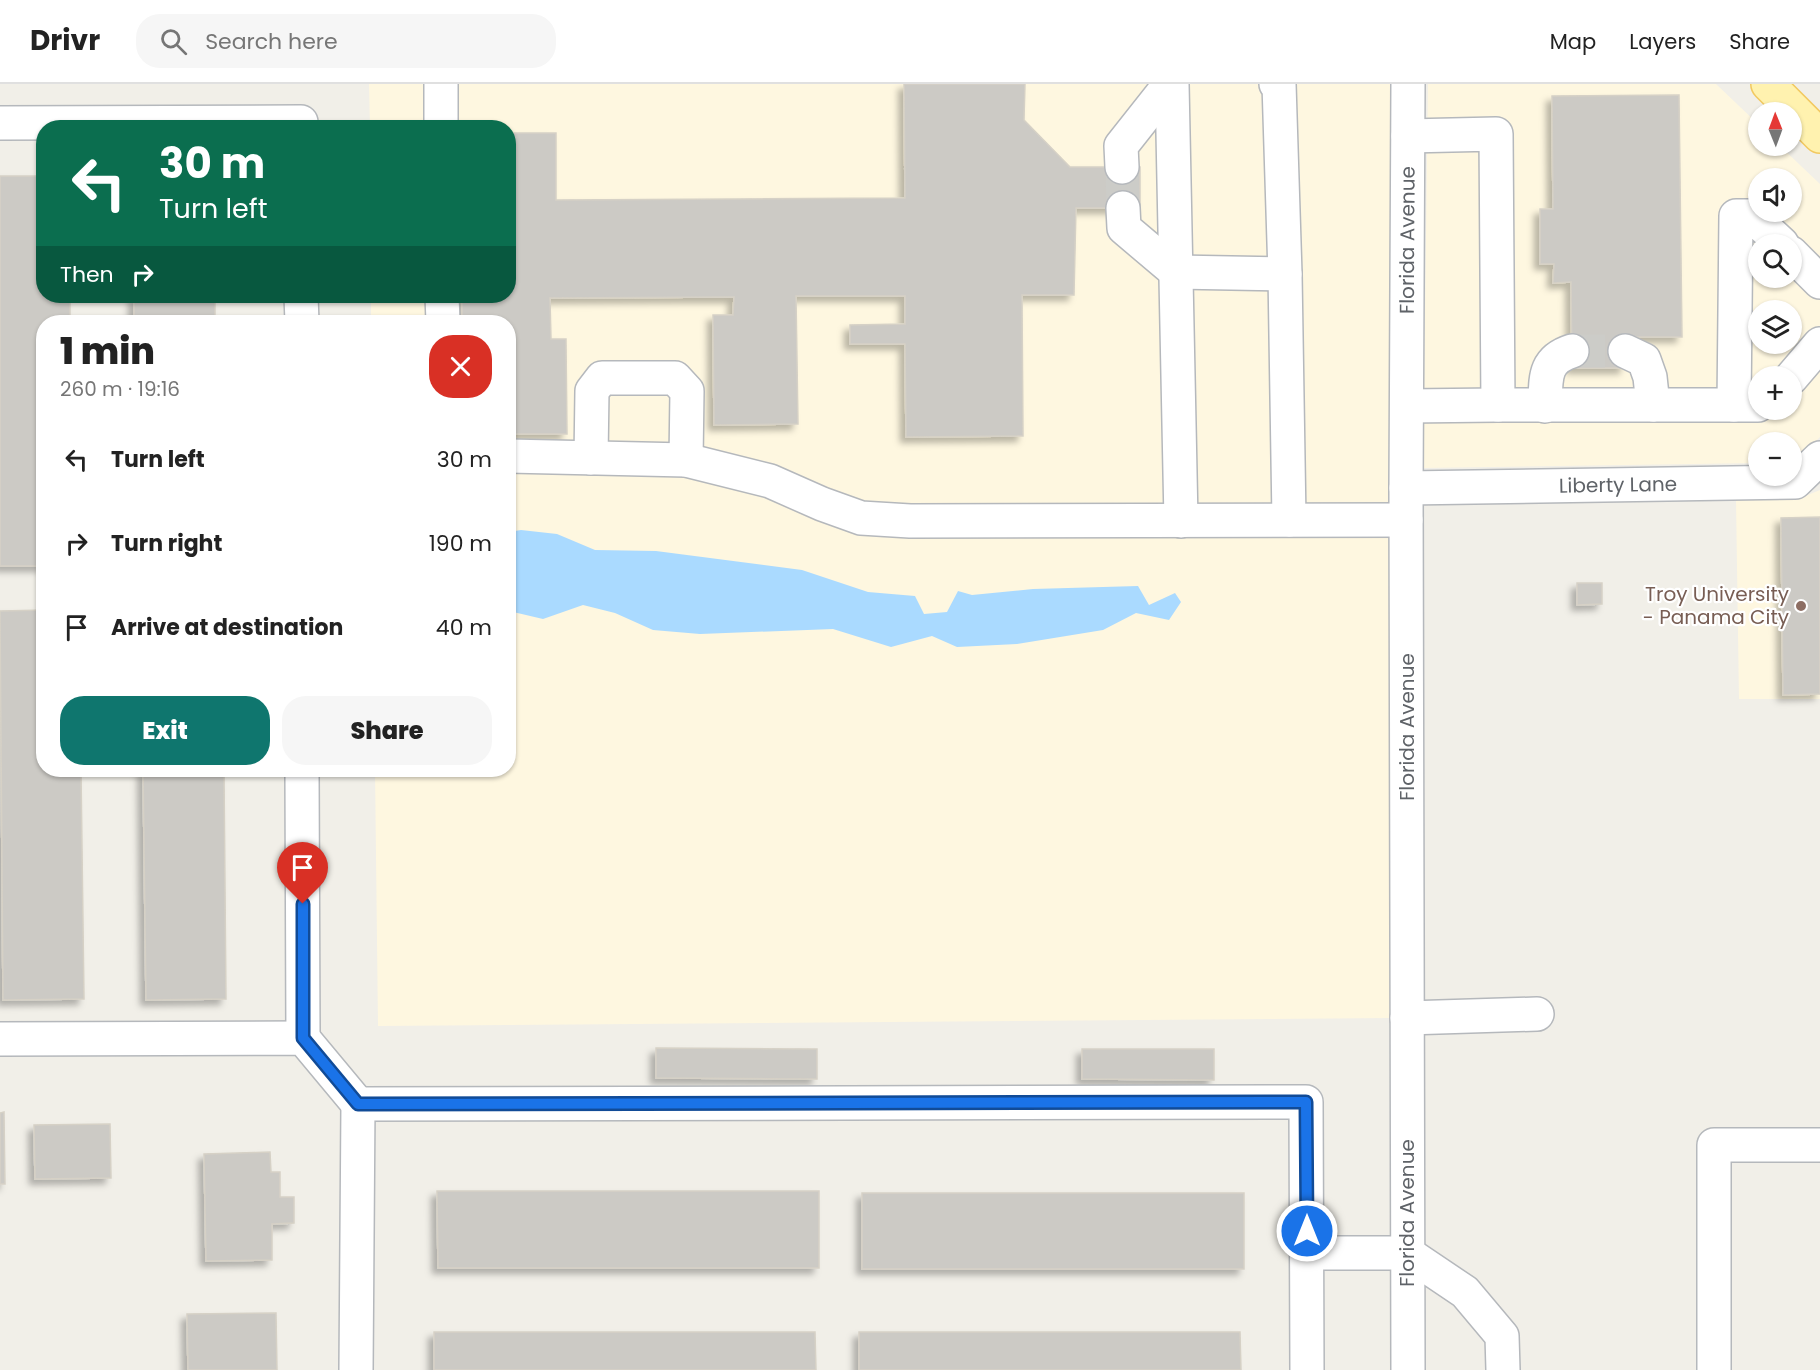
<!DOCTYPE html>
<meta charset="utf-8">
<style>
body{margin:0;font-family:Poppins,sans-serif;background:#f6f6f6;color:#222;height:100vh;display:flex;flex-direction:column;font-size:22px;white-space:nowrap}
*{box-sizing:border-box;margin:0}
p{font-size:20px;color:#767676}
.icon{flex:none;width:33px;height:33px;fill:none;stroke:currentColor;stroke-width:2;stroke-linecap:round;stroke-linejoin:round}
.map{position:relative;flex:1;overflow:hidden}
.side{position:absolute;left:36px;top:231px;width:480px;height:462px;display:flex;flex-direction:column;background:#fff;border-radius:24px;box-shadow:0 2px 4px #0004}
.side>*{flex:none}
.guide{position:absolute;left:36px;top:36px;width:480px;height:183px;border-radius:24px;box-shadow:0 2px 4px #0004;background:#0b6e4f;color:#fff;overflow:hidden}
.needle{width:39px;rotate:359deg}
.fabs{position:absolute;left:1748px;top:18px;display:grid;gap:12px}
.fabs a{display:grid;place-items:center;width:54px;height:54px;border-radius:50%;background:#fff;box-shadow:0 2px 4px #0004;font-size:30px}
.pin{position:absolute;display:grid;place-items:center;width:51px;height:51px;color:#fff;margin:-62px -26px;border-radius:50% 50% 50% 0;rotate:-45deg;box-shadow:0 0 6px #0007}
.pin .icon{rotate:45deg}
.me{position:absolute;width:66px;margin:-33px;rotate:0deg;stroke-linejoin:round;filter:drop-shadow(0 0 4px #0008)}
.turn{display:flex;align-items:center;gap:21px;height:126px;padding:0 24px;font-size:27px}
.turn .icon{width:78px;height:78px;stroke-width:2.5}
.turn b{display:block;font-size:42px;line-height:51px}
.then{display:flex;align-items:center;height:57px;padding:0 24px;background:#0003;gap:12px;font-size:22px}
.round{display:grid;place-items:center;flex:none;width:63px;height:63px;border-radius:24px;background:#f6f6f6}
.overview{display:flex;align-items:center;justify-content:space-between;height:102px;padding:0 24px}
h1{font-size:36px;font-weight:800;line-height:45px}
.primary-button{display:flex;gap:12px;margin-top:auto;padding:12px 24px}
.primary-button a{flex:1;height:69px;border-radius:24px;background:#0f766e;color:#fff;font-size:24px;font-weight:800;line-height:69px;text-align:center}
.primary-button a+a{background:#f6f6f6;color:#222}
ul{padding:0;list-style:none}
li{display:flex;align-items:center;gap:18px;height:84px;padding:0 24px}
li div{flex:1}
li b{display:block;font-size:22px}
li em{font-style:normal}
header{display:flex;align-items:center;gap:36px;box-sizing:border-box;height:84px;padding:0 30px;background:#fff;border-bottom:2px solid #e0e0e0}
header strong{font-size:28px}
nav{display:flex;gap:33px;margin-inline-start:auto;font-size:21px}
.search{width:420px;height:54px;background:#f6f6f6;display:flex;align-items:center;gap:15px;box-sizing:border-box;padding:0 21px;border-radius:24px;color:#767676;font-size:22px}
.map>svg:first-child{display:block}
</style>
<header>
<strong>Drivr</strong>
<div class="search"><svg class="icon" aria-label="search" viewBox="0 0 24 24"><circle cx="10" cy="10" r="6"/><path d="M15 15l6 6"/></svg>Search here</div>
<nav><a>Map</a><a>Layers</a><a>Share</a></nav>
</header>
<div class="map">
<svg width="1820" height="1286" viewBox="0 0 1820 1286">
<defs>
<filter id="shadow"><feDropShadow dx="-5.5" dy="5.5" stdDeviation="3" flood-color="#0004"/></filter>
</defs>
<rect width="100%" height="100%" fill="#f1efe8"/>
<!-- commercial -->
<path fill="#fef7e0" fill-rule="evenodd" d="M369,0H1390V934L378,942L375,686H508V238H371V212H508V44L370,43Z
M1428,0H1716L1758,40V62H1780L1820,100V353L1802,371L1791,376V358H1758V379L1423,384ZM1758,94H1791V128H1758ZM1758,160H1791V194H1758ZM1758,226H1791V260H1758ZM1758,292H1791V326H1758Z
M1820,406V615H1739L1736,416L1798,415Z"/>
<!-- water -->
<path fill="#aadaff" d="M521,446L557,450L595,466L656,467L802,486L868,508L915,512L924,530L947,528L958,507L972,511L1033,505L1138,502L1149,521L1175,509L1181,518L1169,536L1136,529L1103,546L1017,560L957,563L932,552L891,563L833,545L700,550L653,546L615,529L583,521L543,535L509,527V448Z"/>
<!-- building -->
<path fill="#cccac5" stroke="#d6d1c6" stroke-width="1.5" filter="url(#shadow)" d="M904,0H1025L1024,36L1070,83H1140V124H1076L1074,211H1022L1023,352L906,353L905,260H850V241L905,240V212H796L798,340L714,341L713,231H733L734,213L550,214L551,255H566L567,350H508V238H462V212H508V49H556V116L905,114Z
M1679,11L1682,253H1625V284H1572L1571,198L1553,199L1554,180H1540V125H1553L1552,12Z
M0,92H44V212H70V238H44V482H0Z
M134,212H215V238H134Z
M1820,433V610L1783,611L1781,434Z
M1577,499H1602V520L1577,521Z
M44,526V686H81L84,915L3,916L0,527Z
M143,686H224L226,915L146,916Z
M656,964L817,965V995L656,994Z
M1082,965H1214V996L1082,995Z
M4,1028L5,1100H0V1029Z
M110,1040L111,1094L35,1095L34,1041Z
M270,1068L271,1088H280V1113H294V1139L272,1140V1176L206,1177L204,1070Z
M437,1107H819V1184H438Z
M862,1109H1244V1185H862Z
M276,1229L277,1286H188L187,1230Z
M434,1248H815L816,1286H434Z
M859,1248H1240L1241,1286H859Z"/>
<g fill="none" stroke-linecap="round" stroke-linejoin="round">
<!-- minor-tunnel -->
<path stroke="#ccccc8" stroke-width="33" stroke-dasharray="33 16" stroke-linecap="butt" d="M1122,83L1123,124
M1572,267H1625"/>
<defs>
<g id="minor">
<path d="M441,0V44"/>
<path d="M1172,0L1181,437"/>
<path d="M1276,0H1279L1285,190L1289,436"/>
<path d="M0,39L301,38V44"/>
<path d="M1408,52L1496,50L1498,321H1758"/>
<path d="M1122,83L1121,62L1170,0"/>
<path d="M1123,124L1124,144L1176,188L1285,190"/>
<path d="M1791,169L1820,198"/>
<path d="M301,212L302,238"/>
<path d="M442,212L443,238"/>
<path d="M1625,267L1644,276L1650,293L1653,321"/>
<path d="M1791,294L1820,260"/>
<path d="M1734,321L1736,132H1752L1782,160"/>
<path d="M1407,322L1498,321"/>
<path d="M1545,322C1546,295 1543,276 1572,267"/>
<path d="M508,372L686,376L770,397L822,420L861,434L910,437L1406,436"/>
<path d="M591,374L592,307L602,294H675L687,307L686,376"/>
<path id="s1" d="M1406,404L1795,398L1820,374"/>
<path d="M302,686L303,954"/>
<path d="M1407,934L1537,930"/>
<path d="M0,955L303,954L358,1020"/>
<path d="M1307,1169H1407L1465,1208L1502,1252L1503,1286"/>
<path d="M356,1286L358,1020L1306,1018L1307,1286"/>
<path id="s2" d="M1408,1286L1406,404L1408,0"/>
<path d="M1714,1286V1061H1820"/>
</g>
<path id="major" d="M1768,0L1820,52"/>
</defs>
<!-- minor casing -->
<use href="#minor" stroke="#b5b8bc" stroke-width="36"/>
<!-- major casing -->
<use href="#major" stroke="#f2c960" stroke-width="36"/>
<!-- minor -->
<use href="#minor" stroke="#fff" stroke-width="33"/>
<!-- major -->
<use href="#major" stroke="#fff2af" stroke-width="33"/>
</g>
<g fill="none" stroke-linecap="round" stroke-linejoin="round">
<defs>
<path id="route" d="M303,820V954L358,1020L1306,1018L1307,1147"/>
</defs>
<!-- route casing -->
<use href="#route" stroke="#114b97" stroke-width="15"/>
<!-- route -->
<use href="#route" stroke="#1a73e8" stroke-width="10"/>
</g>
<!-- markers -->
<circle fill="#8d6e63" stroke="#fff" stroke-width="2" cx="1801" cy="522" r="6"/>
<g text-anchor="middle" stroke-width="4.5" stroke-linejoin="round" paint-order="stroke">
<!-- street labels -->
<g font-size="20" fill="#5f6368" stroke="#fff">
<text dy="7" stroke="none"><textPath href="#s2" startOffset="1130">Florida Avenue</textPath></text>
<text dy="7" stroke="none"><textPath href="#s1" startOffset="212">Liberty Lane</textPath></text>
<text transform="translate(1407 643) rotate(-90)" y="7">Florida Avenue</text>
<text transform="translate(1407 1129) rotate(-90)" y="7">Florida Avenue</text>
</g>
<!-- education labels -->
<g font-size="20" fill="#785e54" stroke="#fff" text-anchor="end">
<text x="1789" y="517">Troy University<tspan x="1789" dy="23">- Panama City</tspan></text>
</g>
</g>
</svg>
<div class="fabs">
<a><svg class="needle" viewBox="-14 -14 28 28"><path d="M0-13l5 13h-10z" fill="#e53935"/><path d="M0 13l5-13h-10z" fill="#767676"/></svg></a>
<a><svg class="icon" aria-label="sound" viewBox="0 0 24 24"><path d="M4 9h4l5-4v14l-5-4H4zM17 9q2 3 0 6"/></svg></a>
<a><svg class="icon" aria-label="search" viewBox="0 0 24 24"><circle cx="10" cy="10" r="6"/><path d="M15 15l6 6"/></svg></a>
<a><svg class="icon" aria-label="layers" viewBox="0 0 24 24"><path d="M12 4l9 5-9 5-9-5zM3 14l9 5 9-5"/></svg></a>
<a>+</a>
<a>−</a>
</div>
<div class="pin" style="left:303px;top:820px;background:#d93025"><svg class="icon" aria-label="arrive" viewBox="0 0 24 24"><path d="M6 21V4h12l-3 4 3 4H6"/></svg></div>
<svg class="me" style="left:1307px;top:1147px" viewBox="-20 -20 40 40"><circle r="17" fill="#1a73e8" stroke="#fff" stroke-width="3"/><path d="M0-11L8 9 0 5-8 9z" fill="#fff"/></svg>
<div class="guide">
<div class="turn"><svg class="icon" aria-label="left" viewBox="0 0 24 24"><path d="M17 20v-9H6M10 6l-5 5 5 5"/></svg><div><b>30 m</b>Turn left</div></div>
<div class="then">Then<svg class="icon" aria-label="right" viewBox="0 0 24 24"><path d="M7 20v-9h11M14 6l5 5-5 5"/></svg></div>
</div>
<section class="side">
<div class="overview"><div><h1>1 min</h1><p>260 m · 19:16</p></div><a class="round" style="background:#d93025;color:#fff"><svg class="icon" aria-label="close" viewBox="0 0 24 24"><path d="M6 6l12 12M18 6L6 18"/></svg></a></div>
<ul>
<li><svg class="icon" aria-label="left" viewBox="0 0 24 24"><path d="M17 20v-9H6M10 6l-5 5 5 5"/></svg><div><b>Turn left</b></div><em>30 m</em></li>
<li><svg class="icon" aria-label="right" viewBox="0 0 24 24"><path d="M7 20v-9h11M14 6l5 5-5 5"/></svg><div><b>Turn right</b></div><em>190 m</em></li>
<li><svg class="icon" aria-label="arrive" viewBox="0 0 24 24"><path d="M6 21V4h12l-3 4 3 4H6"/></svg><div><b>Arrive at destination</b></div><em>40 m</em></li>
</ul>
<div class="primary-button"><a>Exit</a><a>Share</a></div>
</section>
</div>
